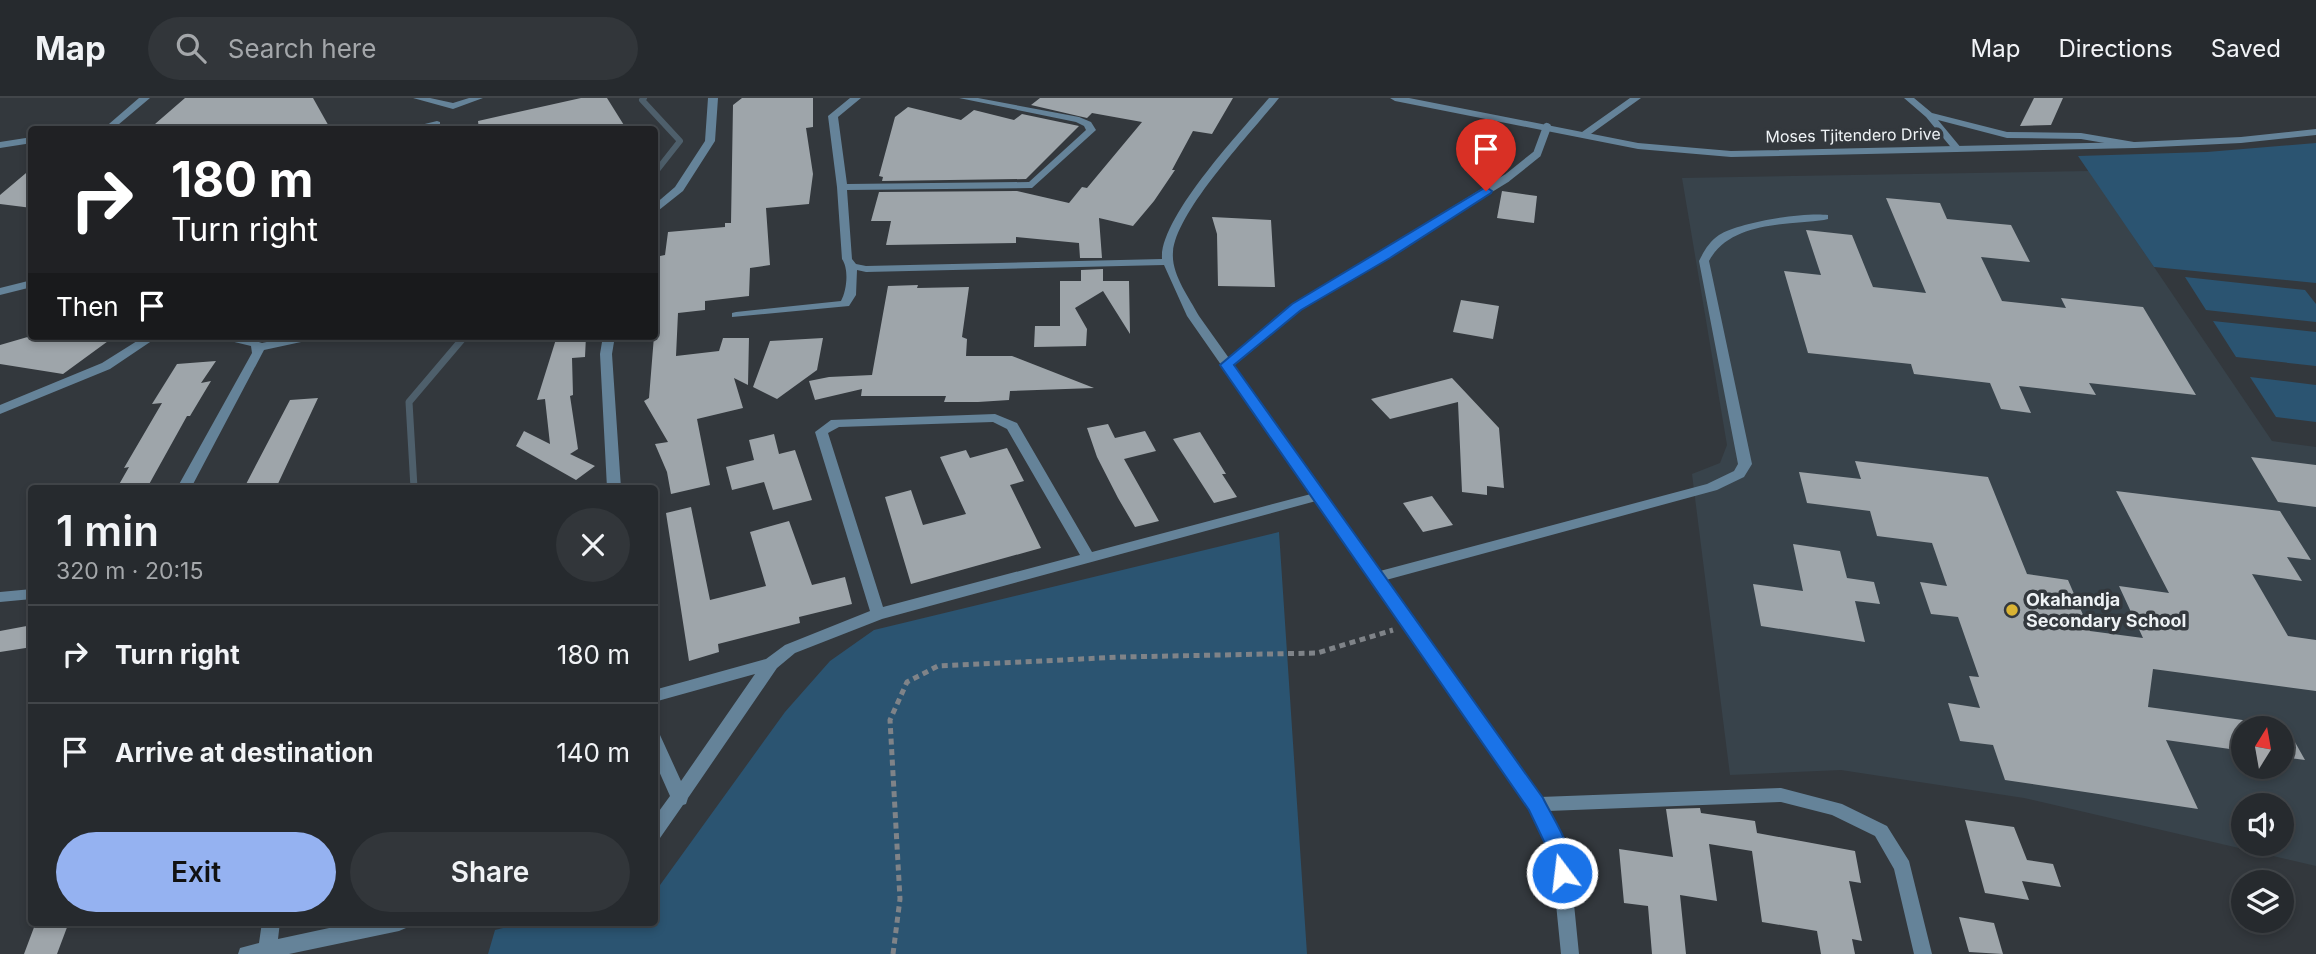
<!DOCTYPE html>
<meta charset="utf-8">
<style>
body{margin:0;font-family:Inter,sans-serif;background:#32363a;color:#f1f3f6;height:100vh;display:flex;flex-direction:column;font-size:26px;white-space:nowrap}
*{box-sizing:border-box;margin:0}
p{font-size:23px;color:#a4a7aa}
.icon{flex:none;width:38px;height:38px;fill:none;stroke:currentColor;stroke-width:2;stroke-linecap:round;stroke-linejoin:round}
.map{position:relative;flex:1;overflow:hidden}
.side{position:absolute;left:28px;top:387px;width:630px;height:441px;display:flex;flex-direction:column;background:#262a2e;border-radius:7px;box-shadow:0 4px 10px #0003,0 0 0 2px #42464a}
.side>*{flex:none}
.guide{position:absolute;left:28px;top:28px;width:630px;height:214px;border-radius:7px;box-shadow:0 4px 10px #0003,0 0 0 2px #42464a;background:#202124;color:#fff;overflow:hidden}
.needle{width:46px;rotate:11deg}
.fabs{position:absolute;left:2231px;top:618px;display:grid;gap:14px}
.fabs a{display:grid;place-items:center;width:63px;height:63px;border-radius:50%;background:#262a2e;box-shadow:0 4px 10px #0003,0 0 0 2px #42464a;font-size:35px}
.pin{position:absolute;display:grid;place-items:center;width:60px;height:60px;color:#fff;margin:-72px -30px;border-radius:50% 50% 50% 0;rotate:-45deg;box-shadow:0 0 7px #0007}
.pin .icon{rotate:45deg}
.me{position:absolute;width:77px;margin:-38px;rotate:345deg;stroke-linejoin:round;filter:drop-shadow(0 0 5px #0008)}
.turn{display:flex;align-items:center;gap:24px;height:147px;padding:0 28px;font-size:32px}
.turn .icon{width:91px;height:91px;stroke-width:2.5}
.turn b{display:block;font-size:49px;line-height:60px}
.then{display:flex;align-items:center;height:66px;padding:0 28px;background:#0003;gap:14px;font-size:26px}
.round{display:grid;place-items:center;flex:none;width:74px;height:74px;border-radius:37px;background:#32363a}
.head{display:flex;align-items:center;justify-content:space-between;height:119px;padding:0 28px}
h1{font-size:42px;font-weight:600;line-height:52px}
.cta{display:flex;gap:14px;margin-top:auto;padding:14px 28px}
.cta a{flex:1;height:80px;border-radius:42px;background:#95b2f1;color:#111;font-size:28px;font-weight:600;line-height:80px;text-align:center}
.cta a+a{background:#32363a;color:#f1f3f6}
ul{padding:0;list-style:none}
li{display:flex;align-items:center;gap:21px;height:98px;padding:0 28px;border-top:2px solid #42464a}
li div{flex:1}
li b{display:block;font-size:26px}
li em{font-style:normal}
header{display:flex;align-items:center;gap:42px;box-sizing:border-box;height:98px;padding:0 35px;background:#262a2e;border-bottom:2px solid #42464a}
header strong{font-size:33px}
nav{display:flex;gap:38px;margin-inline-start:auto;font-size:24px}
.search{width:490px;height:63px;background:#32363a;display:flex;align-items:center;gap:18px;box-sizing:border-box;padding:0 24px;border-radius:38px;color:#a4a7aa;font-size:26px}
.map>svg:first-child{display:block}
</style>
<header>
<strong>Map</strong>
<div class="search"><svg class="icon" aria-label="search" viewBox="0 0 24 24"><circle cx="10" cy="10" r="6"/><path d="M15 15l6 6"/></svg>Search here</div>
<nav><a>Map</a><a>Directions</a><a>Saved</a></nav>
</header>
<div class="map">
<svg width="2316" height="856" viewBox="0 0 2316 856">
<rect width="100%" height="100%" fill="#33383d"/>
<!-- built -->
<path fill="#38434b" fill-rule="evenodd" d="M2089,73L2272,343L2316,349V768L2024,700L1841,672L1730,677L1692,376L1720,365L1727,347L1682,80ZM2244,630H2282V668H2244ZM2244,707H2282V746H2244Z"/>
<!-- green -->
<path fill="#2b5471" d="M2316,45V185L2154,169L2078,58L2207,54Z
M2185,179L2305,192L2316,206V224L2206,212Z
M2213,223L2316,234V268L2236,259Z
M2250,279L2316,287V324L2276,319Z
M1279,434L1307,856H488L495,832L527,824H654L655,794L785,614L830,563L874,532Z"/>
<g fill="none" stroke-linecap="round" stroke-linejoin="round">
<!-- stream-far1 -->
<path stroke="#4e5f6b" stroke-width="6" d="M644,0L642,2L680,43L654,76"/>
<!-- stream -->
<path stroke="#4e5f6b" stroke-width="7" d="M414,390L409,304L465,238"/>
</g>
<!-- building -->
<path fill="#9ea5aa" d="M185,0H313L331,32H204L212,26H155Z
M581,0H607L627,32H479L478,23Z
M742,0H813V29L806,30L813,76L809,106L766,110L770,167L750,170L749,198L705,203V212L678,215L676,258L719,253L723,240H749L748,287L734,280L743,310L697,321L710,387L671,396L667,374L655,346L668,344L644,303L649,300L654,238V176H658L660,158L665,157L668,134L725,129V125H731L733,7Z
M1040,0H1233L1212,36L1193,33L1172,72H1175L1154,103L1133,128L1099,120L1102,160H1080L1079,145L1016,139V145L886,147L891,123H871L879,94L1017,93L1069,105L1082,89L1087,90L1142,24L1092,15L1087,20L1031,7Z
M2034,0H2063L2051,27L2020,28Z
M908,9L961,22L974,12L1014,22L1022,16L1079,28L1026,81L882,83L883,79L879,78L895,19Z
M32,70V110L0,106V97Z
M1502,93L1537,98L1534,125L1497,120Z
M1886,100L1940,105L1947,121L2011,127L2030,164L1981,159L2002,203L2066,210L2061,200L2143,209L2196,297L2089,285L2096,297L2019,288L2031,315L2001,311L1990,285L1914,276L1911,266L1808,255L1784,173L1821,177L1806,132L1852,137L1873,189L1926,195Z
M1212,119L1271,122L1275,189L1218,188L1217,136Z
M1103,171V183H1129L1130,236L1103,193L1075,210L1087,231L1086,248L1034,249L1035,228H1060V183H1081V172Z
M918,187L917,190L969,189L962,239L967,241L966,258H1012L1094,290L1010,293L1009,302L978,304H944L946,298H861L862,291L815,302L809,283L829,279L872,277L888,188Z
M1461,202L1499,208L1493,241L1453,234Z
M31,238H115L63,276L0,266V247Z
M557,238H586L585,259L572,260L573,297L570,298L578,351L570,356L595,368L576,382L516,348L524,333L550,346L545,301L537,302Z
M823,240L817,272L777,301L753,289L770,243Z
M216,263L201,285L211,283L190,318H187L147,390H117L129,369L124,370L162,305L152,306L177,266Z
M1452,280L1499,330L1504,390L1487,388V397L1462,394L1458,304L1390,321L1371,301Z
M318,300L276,390H244L290,302Z
M1108,326L1115,340L1145,333L1156,353L1124,361L1159,423L1135,429L1118,400L1097,359L1087,330Z
M1200,334L1226,376H1222L1237,399L1214,405L1173,341Z
M774,336L779,356L795,352L812,402L773,412L764,384L732,392L726,369L754,362L749,342Z
M1007,350L1024,383L1010,387L1041,450L911,486L885,399L911,392L923,427L966,416L940,359L966,352L970,360Z
M2251,359L2316,367V409L2278,404Z
M1855,363L1988,379L2027,476L2068,482L2090,533L2143,540L2119,488L2169,495L2116,393L2280,413L2311,462L2287,459L2302,483L2252,476L2288,538L2316,542V593L2153,571L2148,609L2286,628L2305,662L2282,659V630H2244V653L2166,642L2198,711L2005,682L1993,647L1960,643L1948,605L1980,610L1969,578L1979,579L1958,519L1931,516L1920,484L1947,488L1932,445L1877,438L1870,413L1807,405L1799,374L1861,381Z
M1432,398L1453,427L1423,434L1403,405Z
M691,409L710,502L766,488L750,434L789,423L812,487L845,479L852,506L799,519L800,525L718,546L719,554L689,563L666,415Z
M1793,446L1840,453L1847,480L1874,484L1880,506L1855,503L1865,544L1761,528L1753,486L1803,493Z
M32,527V549L0,554V533Z
M1700,710L1701,715L1755,723L1757,735L1855,753L1861,785L1849,783L1862,843L1852,841L1855,856H1821L1817,833L1762,824L1752,753L1709,746L1717,803L1680,797L1686,856H1652L1648,808L1624,805L1619,751L1673,759L1666,711Z
M1965,722L2014,729L2027,762L2053,766L2061,789L2022,783L2029,802L1985,795Z
M1959,819L1994,825L2003,856L1969,854Z
M36,824H69L57,856H24Z"/>
<g fill="none" stroke-linecap="round" stroke-linejoin="round">
<!-- path -->
<path stroke="#7f8388" stroke-width="5" stroke-dasharray="6 4.5" stroke-linecap="butt" d="M893,856L900,801L890,622L907,584L938,568L1122,559L1317,555L1393,532"/>
<!-- service-far1 -->
<path stroke="#658399" stroke-width="8" d="M1284,220L1297,209L1507,80L1537,56L1547,29"/>
<!-- service -->
<path stroke="#658399" stroke-width="10" d="M1227,267L1286,218"/>
<!-- minor -->
<path fill="#658399" fill-rule="evenodd" d="M139,0H150L112,32H102Z
M413,0H430L453,5L469,0H483L453,11Z
M708,0H718L715,43L683,93L654,116V107L675,89L705,43Z
M850,0H861L838,19L847,86L1029,84L1086,32L1084,28L1076,24L959,0H978L1079,19L1091,24L1096,32L1032,90L847,92L852,161L856,166L866,168L1162,161C1159,120 1242,32 1269,0H1279C1252,34 1176,113 1173,154C1171,176 1189,199 1199,218L1380,473L1707,386L1734,373L1738,366L1699,163C1704,153 1709,144 1719,137C1740,124 1803,114 1828,117V121L1824,122C1785,127 1730,124 1709,163L1752,366L1744,379L1717,392L1386,482L1540,699L1781,690L1842,706L1887,728L1909,763L1932,856H1914L1894,771L1875,738L1832,717L1781,704L1548,713L1569,756L1579,856H1561L1551,756L1530,711L1316,403L882,521L795,555L777,570L688,700L686,706L683,707L660,740L654,742V720L670,698L654,662V635L660,637L681,683L755,576L654,604V592L766,561L785,547L870,513L815,334L831,322L995,316L1017,325L1092,454L1311,396L1187,218L1164,167L866,174L857,172L856,197L849,208L732,219V215L736,214L841,203C847,192 849,171 842,161L837,89L828,18ZM993,324L1007,331L1080,457L883,509L828,335L839,329Z
M1630,0H1641L1588,38H1582V34Z
M1904,0H1914L1932,15L2007,34L2081,35L2134,44L2139,47L2134,50L2081,41L2007,40L1938,22L1962,51L1957,54L1954,53L1926,19Z
M437,23L440,24V28L422,32H400Z
M32,39V45L0,50V44Z
M32,182V189L0,197V190Z
M145,238H159L110,271L0,316V307L102,265Z
M220,238H240L262,245L295,238H317L315,241L264,252L191,390H177L252,255L251,248L222,241Z
M603,238H615L612,256L621,390H607L600,256Z
M32,491V501L0,504V494Z
M262,824H280L278,841L357,824H408L406,830L399,833L289,856H238L240,850L259,845Z"/>
<!-- tertiary -->
<path fill="#658399" fill-rule="evenodd" d="M1390,0H1409L1638,45L1731,53L2135,44L2241,39L2316,31V37L2241,45L2135,50L1731,59L1638,51L1395,3Z"/>
</g>
<!-- route -->
<path fill="#1a73e8" stroke="#114b97" stroke-width="2" d="M1486,89L1492,93L1491,95L1390,160L1301,212L1234,267L1543,700C1553,721 1580,758 1569,782L1562,784L1555,782L1550,756L1529,712L1220,267L1292,206Z"/>
<!-- markers -->
<circle fill="#dab333" stroke="#33383d" stroke-width="2.5" cx="2012" cy="512" r="7"/>
<g text-anchor="middle" stroke-width="7" stroke-linejoin="round" paint-order="stroke">
<!-- far-street labels -->
<g font-size="16" fill="#eef2f5" stroke="#33383d">
<text transform="translate(1853 37) rotate(-1)" y="6">Moses Tjitendero Drive</text>
</g>
<!-- poi labels -->
<g font-size="18" font-weight="bold" fill="#eef2f5" stroke="#33383d" text-anchor="start">
<text x="2026" y="508">Okahandja<tspan x="2026" dy="21">Secondary School</tspan></text>
</g>
</g>
</svg>
<div class="fabs">
<a><svg class="needle" viewBox="-14 -14 28 28"><path d="M0-13l5 13h-10z" fill="#e53935"/><path d="M0 13l5-13h-10z" fill="#a4a7aa"/></svg></a>
<a><svg class="icon" aria-label="sound" viewBox="0 0 24 24"><path d="M4 9h4l5-4v14l-5-4H4zM17 9q2 3 0 6"/></svg></a>
<a><svg class="icon" aria-label="layers" viewBox="0 0 24 24"><path d="M12 4l9 5-9 5-9-5zM3 14l9 5 9-5"/></svg></a>
</div>
<div class="pin" style="left:1486px;top:93px;background:#d93025"><svg class="icon" aria-label="arrive" viewBox="0 0 24 24"><path d="M6 21V4h12l-3 4 3 4H6"/></svg></div>
<svg class="me" style="left:1562px;top:775px" viewBox="-20 -20 40 40"><circle r="17" fill="#1a73e8" stroke="#fff" stroke-width="3"/><path d="M0-11L8 9 0 5-8 9z" fill="#fff"/></svg>
<div class="guide">
<div class="turn"><svg class="icon" aria-label="right" viewBox="0 0 24 24"><path d="M7 20v-9h11M14 6l5 5-5 5"/></svg><div><b>180 m</b>Turn right</div></div>
<div class="then">Then<svg class="icon" aria-label="arrive" viewBox="0 0 24 24"><path d="M6 21V4h12l-3 4 3 4H6"/></svg></div>
</div>
<section class="side">
<div class="head"><div><h1>1 min</h1><p>320 m · 20:15</p></div><a class="round"><svg class="icon" aria-label="close" viewBox="0 0 24 24"><path d="M6 6l12 12M18 6L6 18"/></svg></a></div>
<ul>
<li><svg class="icon" aria-label="right" viewBox="0 0 24 24"><path d="M7 20v-9h11M14 6l5 5-5 5"/></svg><div><b>Turn right</b></div><em>180 m</em></li>
<li><svg class="icon" aria-label="arrive" viewBox="0 0 24 24"><path d="M6 21V4h12l-3 4 3 4H6"/></svg><div><b>Arrive at destination</b></div><em>140 m</em></li>
</ul>
<div class="cta"><a>Exit</a><a>Share</a></div>
</section>
</div>
